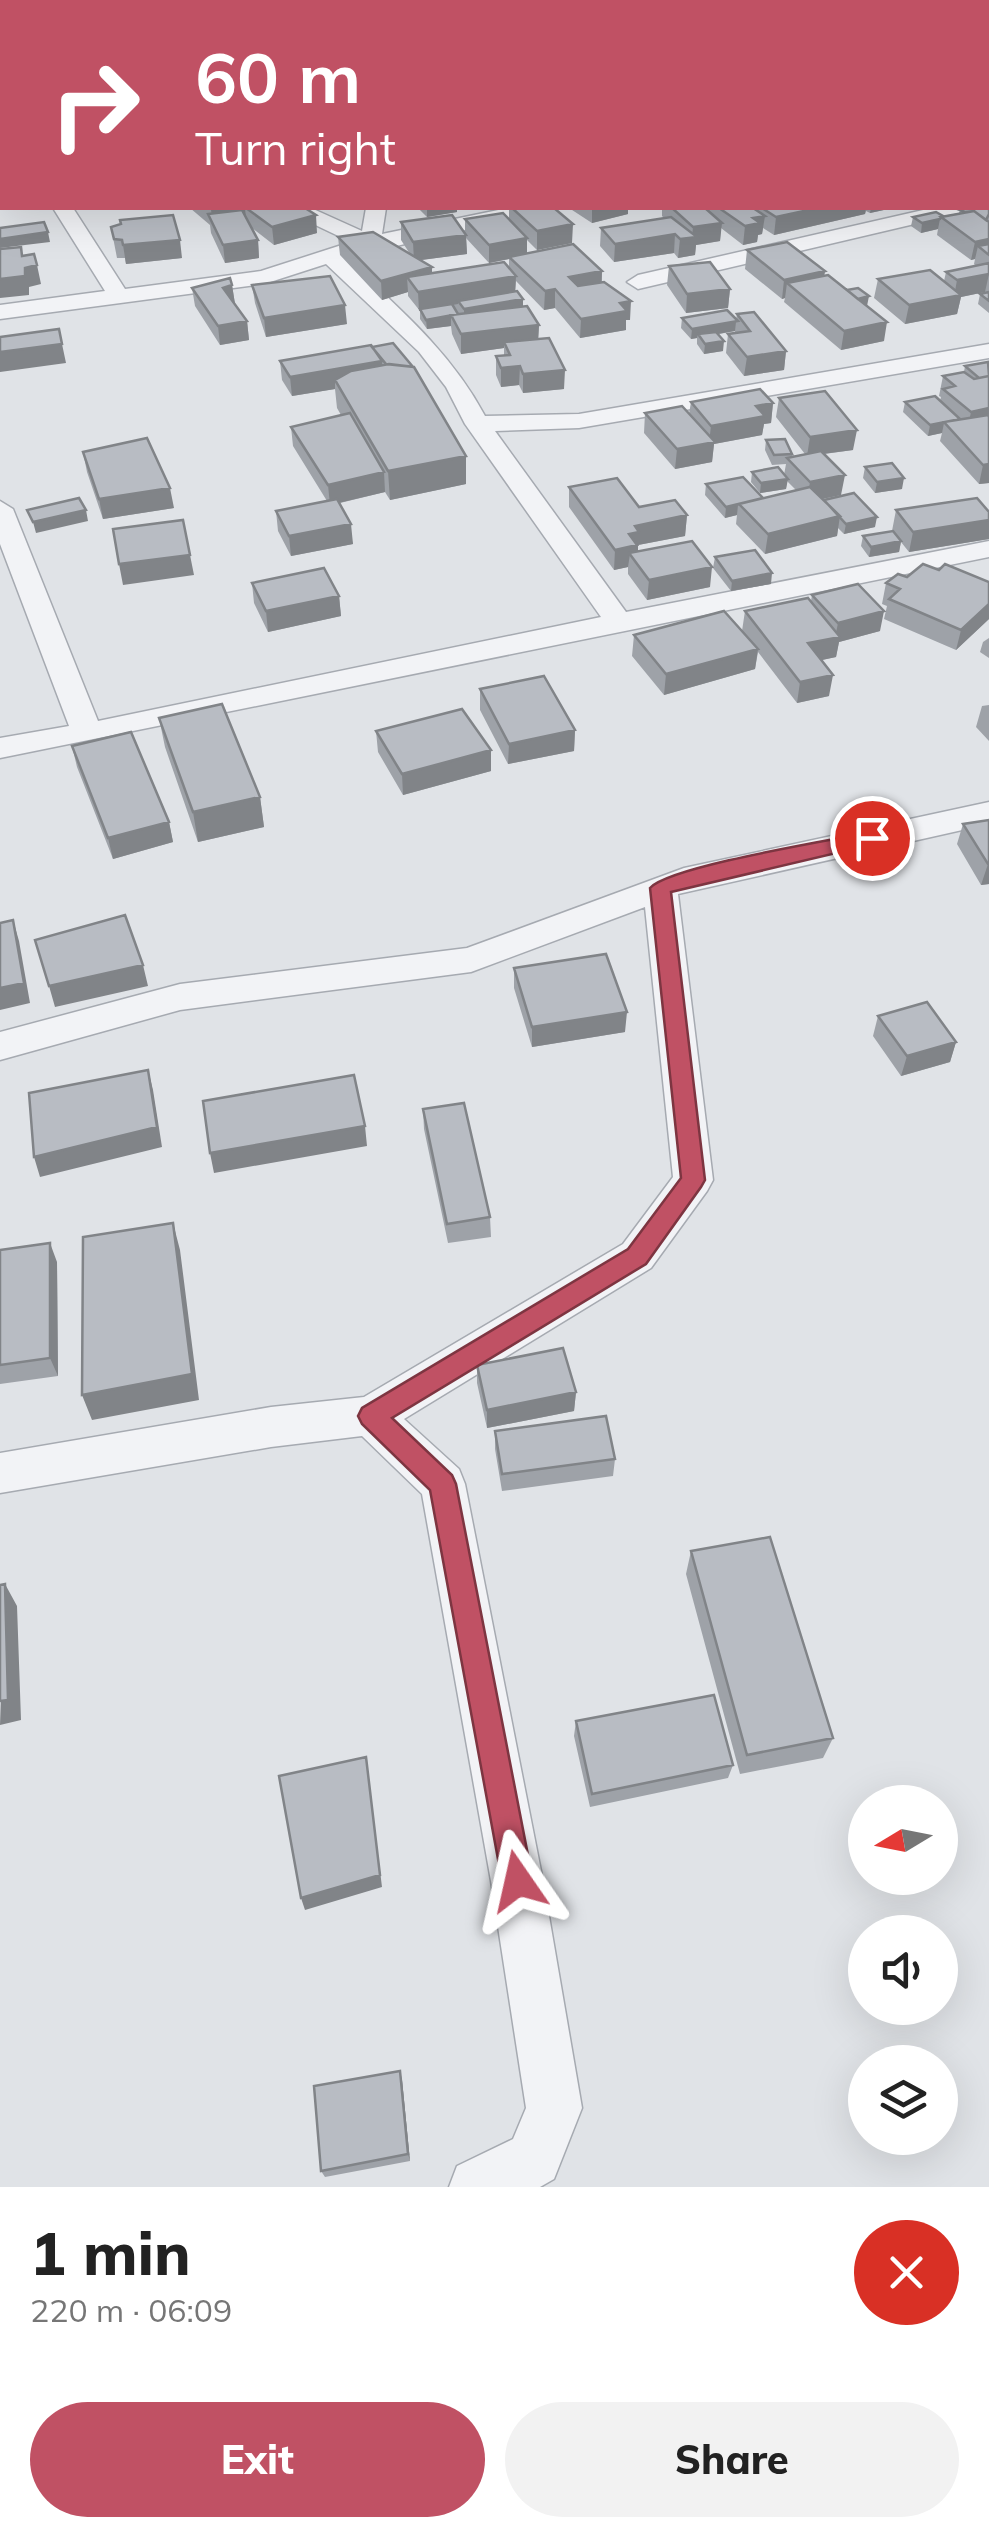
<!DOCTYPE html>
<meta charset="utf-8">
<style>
body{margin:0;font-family:Mulish,sans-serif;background:#f2f2f2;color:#222;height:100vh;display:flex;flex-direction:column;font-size:38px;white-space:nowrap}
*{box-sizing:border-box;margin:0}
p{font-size:32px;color:#767676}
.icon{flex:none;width:55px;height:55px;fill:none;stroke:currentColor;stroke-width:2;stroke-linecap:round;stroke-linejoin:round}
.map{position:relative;height:2187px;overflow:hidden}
.drawer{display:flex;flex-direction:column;background:#fff;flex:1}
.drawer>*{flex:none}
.hud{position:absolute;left:0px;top:0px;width:990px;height:210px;box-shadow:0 10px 40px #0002;background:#c05164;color:#fff;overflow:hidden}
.needle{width:65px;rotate:260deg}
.buttons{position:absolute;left:848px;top:1785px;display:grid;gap:20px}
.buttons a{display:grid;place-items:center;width:110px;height:110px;border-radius:50%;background:#fff;box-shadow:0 10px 40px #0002;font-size:50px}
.pin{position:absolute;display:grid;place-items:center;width:85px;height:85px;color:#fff;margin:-42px;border:5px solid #fff;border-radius:50%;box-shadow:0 2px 10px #0007}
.me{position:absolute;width:110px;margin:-55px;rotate:349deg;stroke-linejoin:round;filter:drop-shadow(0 0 8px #0008)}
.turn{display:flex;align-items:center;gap:35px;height:210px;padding:0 30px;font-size:45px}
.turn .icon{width:130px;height:130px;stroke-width:2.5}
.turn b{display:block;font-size:70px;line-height:85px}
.round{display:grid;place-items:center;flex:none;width:105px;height:105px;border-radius:52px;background:#f2f2f2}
.summary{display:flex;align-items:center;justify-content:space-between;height:170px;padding:0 30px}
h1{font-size:60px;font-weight:800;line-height:75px}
.button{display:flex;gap:20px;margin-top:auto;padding:20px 30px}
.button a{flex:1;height:115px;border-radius:60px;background:#c05164;color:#fff;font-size:40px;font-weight:800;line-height:115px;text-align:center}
.button a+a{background:#f2f2f2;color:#222}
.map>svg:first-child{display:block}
</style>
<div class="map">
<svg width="989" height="2187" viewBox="0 0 989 2187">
<rect width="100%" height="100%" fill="#e0e3e7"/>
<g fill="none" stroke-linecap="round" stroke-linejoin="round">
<defs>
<path id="street" d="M0,169H2V181H0Z
M988,189H989V201H988Z
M53,208H73L125,289L261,271L351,242L288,212L285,208H311L362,231L366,208H386L382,234L508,208H545L542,212L345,258C398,307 451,352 485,416L579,414L989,344V358L579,428L495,431L626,612L989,541V557L0,758V738L69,726L0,544V501L13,509L98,721L601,617L465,424L446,387L419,352L326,264L264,284L0,319V305L105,291Z
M932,208H967L957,214L638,289L627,282L638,275Z
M989,802V824L678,894L713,1180L707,1191L651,1268L404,1419L459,1469L465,1484L543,1881L582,2108L554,2179L540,2187H449L457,2166L513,2139L526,2108L491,1881L422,1494L362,1436L271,1447L0,1493V1453L271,1407L364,1397L623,1244L673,1177L645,907L471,972L180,1010L0,1060V1032L180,984L467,948L684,868Z"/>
</defs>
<!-- street casing -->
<use href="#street" stroke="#a6aab1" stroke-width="3"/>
<!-- street -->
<use href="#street" fill="#f2f3f6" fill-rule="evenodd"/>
<!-- secondary -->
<path stroke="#fff" stroke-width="52" d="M474,2L503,0
M601,2L630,0
M0,70L2,69"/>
</g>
<!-- wall -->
<path fill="#9ea2a8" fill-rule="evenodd" d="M989,202V313L978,304L980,294L985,292L961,297L957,314L905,324L874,298L878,279L944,281L946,272L976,266L974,264L975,259L971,260L937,235L938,229L921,233L911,226L913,217L943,216L959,213L960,210Z
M190,208H305L317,233L274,245L252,228L258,240L259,258L225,263L211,233L210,225Z
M418,208H457V212L427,217Z
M509,208H554L572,243L537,250L527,240V253L602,271V283L630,320H626V330L580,338L555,308L544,310L516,281L515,292L523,306L539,325L538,339L564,389L523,393L519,385L501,387L496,375V356L504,355V348L461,354L452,334L451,326L427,329L420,319V311L408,296V292L382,300L340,255L338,237L410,254L401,240V222L465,234V219H509ZM466,238L489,263L509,259V268L432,273L420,260L467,254Z
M569,208H628V214L592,223Z
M662,208H893L870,213L866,211L865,214L774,235L763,228L762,234L758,235L757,242L743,245L721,228L720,241L696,245L695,255L678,258L674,253L614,262L600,246L601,228L664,218L662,216Z
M111,227L182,258L126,264L125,258H117Z
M747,250L825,271L824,275L867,306L884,341L841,350L784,302L785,298L782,299L745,269Z
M669,266L730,289L728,308L686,313L667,285Z
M232,285L235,304L247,321L249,340L220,345L195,306L192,288Z
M252,285L347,324L266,337L255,303Z
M737,314L786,351L784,370L744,376L726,353L728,334L735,333V331L719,334L723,351L704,354L697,344V338L691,339L681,328L682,318L736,320Z
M371,345L466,456V484L390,500L385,492L340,503L353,544L291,556L278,531L276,511L327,501L293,446L291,427L341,415L337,408L335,389L292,396L282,380L280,361Z
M988,362L989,483L979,484L940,441L942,433L928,436L903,412L905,402L940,401L941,397L939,396L943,376L964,372L965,366Z
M779,398L853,450L824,454L841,495L823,499L875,527L844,534L838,528L837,536L765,554L736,524L737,515L725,518L705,495L706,484L763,498L796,490L787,481L786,489L760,493L751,482L752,472L784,475L786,464L772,465L765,450L766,440L792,454V456L805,454L776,417Z
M691,402L773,403L771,423L764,424L762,435L714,444L712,462L675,469L644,433L645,413L689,414Z
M83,452L174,508L103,519L87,472Z
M865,467L902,489L875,493L863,478Z
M569,487L639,507L687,515L685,536L638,545V552L710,587L647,600L628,574V567L614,570L569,507Z
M896,510L989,512V539L909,552L901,542L899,552L869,557L861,546L863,536L892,531Z
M715,557L771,584L731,591L713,568Z
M939,570L989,582V619L956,650L884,619L887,606L882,604L886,583Z
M252,583L339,596L341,616L268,632L254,603Z
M812,595L880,631L839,642L836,657L821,660L829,696L797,703L758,652L755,669L664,695L632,656L634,635L742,631L745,611L811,601Z
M989,638V658L980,652L983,642Z
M480,689L575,730L574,751L508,764L480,710Z
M989,705V741L976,727L982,706Z
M159,718L260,797L264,827L198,842L165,747Z
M376,731L491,750V771L403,795L378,752Z
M72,746L169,822L173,842L113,859L77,767Z
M989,820V884L981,885L957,844L963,824Z
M514,968L625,1032L532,1047L514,988Z
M878,1016L956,1042L950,1062L901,1076L873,1036Z
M423,1109L490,1217L491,1237L448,1243L424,1129Z
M0,1250L57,1262L58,1376L0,1384Z
M477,1365L576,1392L574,1411L487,1428L477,1383Z
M495,1431L615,1459L613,1476L502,1491L495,1449Z
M691,1551L833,1738L823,1758L740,1774L686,1574Z
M576,1721L733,1765L728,1778L590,1807L574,1736Z
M402,2080L410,2161L325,2177L321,2171Z"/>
<!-- shaded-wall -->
<path fill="#818488" d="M0,0H5L6,2H2V35H0Z
M153,0H179L180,2H144Z
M205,0H272L273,1L205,2Z
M219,208H245L246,219L213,223L211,210Z
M427,208H457V212L427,217Z
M592,208H628V214L592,223Z
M818,208H866L865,214L774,235L776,217Z
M871,208H893L870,213Z
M316,215L317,233L274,245L272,227Z
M765,216L762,234L758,235L757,242L743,245L745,226L749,220Z
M940,219L938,229L921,233L922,223Z
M722,223L720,241L696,245L695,255L678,258L680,239L692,237L693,227Z
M573,224L572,243L537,250V231Z
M48,232L50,242L0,248V239Z
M675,234L674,253L614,262L615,244Z
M466,235L467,254L414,261L413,242Z
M527,238V256L509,257V259L489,263V245Z
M989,239V255L978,246L975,259L971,260L975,242Z
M180,240L182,258L126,264L123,245Z
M258,240L259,258L225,263L223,245Z
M37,265L41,284L29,287V295L0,298V279L25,268Z
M432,267V285L407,277L408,292L382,300L381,281Z
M602,271L601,289L568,296L569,277Z
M825,271L822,290L787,283L785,298L782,299L784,280Z
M989,274L985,292L961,297L957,314L905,324L909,305L954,297L957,280Z
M516,276L515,295L458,301V304L419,311L418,292Z
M232,285L235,304L223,288Z
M555,289V308L544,310L545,291Z
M730,289L728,308L686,313L687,294Z
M869,296L867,306L850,301Z
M523,299V309L464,319V309Z
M631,301L630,320H626V330L580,338L581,319L620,303Z
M345,305L347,324L266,337L264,318Z
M451,316V326L427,329L426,320Z
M247,321L249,340L220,345L218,326Z
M736,322L735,331L700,337L698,334L697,338L691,339L692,329Z
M887,322L884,341L841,350L844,331Z
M539,325L538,344L504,342V348L461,354V334Z
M724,341L723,351L704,354L705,344Z
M62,344L66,363L0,372V352Z
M786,351L784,370L744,376L747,357Z
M382,361L383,380H335V389L292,396L290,377Z
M520,366L519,385L501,387V368Z
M565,370L564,389L523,393V374Z
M773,403L771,423L764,424L762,435L714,444L712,462L675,469L677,449L709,443L711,426L756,406Z
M989,408V426L967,431L971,412Z
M944,423L942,433L928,436L930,425Z
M857,430L853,450L807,456L810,437Z
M466,456V484L390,500L388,471Z
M989,464V483L979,484L983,465Z
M384,472L385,492L330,505L328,485Z
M845,475L841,495L807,502L810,482Z
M904,478L902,489L875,493L877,482Z
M788,479L786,489L760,493L761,483Z
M170,488L174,508L103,519L99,499Z
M738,505L737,515L725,518L726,507Z
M86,510L88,521L36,533L33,522Z
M687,515L685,536L638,545V552L630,554L628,567L614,570L615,550L635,526Z
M840,516L837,536L765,554L768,534Z
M877,517L875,527L844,534L846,524Z
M989,520V539L909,552L913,532Z
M351,524L353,544L291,556L289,536Z
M901,541L899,552L869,557L871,547Z
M190,555L194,575L123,585L119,564Z
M712,567L710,587L647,600L649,580Z
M772,573L771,584L731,591L732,581Z
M339,596L341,616L268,632L266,611Z
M989,604V619L956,650L961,630Z
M884,611L880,631L839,642L836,657L804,664L808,643L835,638L838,623Z
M758,649L755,669L664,695L666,674Z
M833,675L829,696L797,703L800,682Z
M575,730L574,751L508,764L509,744Z
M491,750V771L403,795L402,774Z
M260,797L264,827L198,842L193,812Z
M169,822L173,842L113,859L108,838Z
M988,864H989V884L981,885Z
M13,920L19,941L30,1003L0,1010V988Z
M143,965L148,986L55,1007L49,986Z
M627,1012L625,1032L532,1047V1027Z
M956,1042L950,1062L901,1076L907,1056Z
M148,1070L153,1090L162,1147L40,1177L34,1157Z
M365,1126L367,1146L214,1173L210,1153Z
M173,1223L180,1250L199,1400L92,1420L82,1395Z
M50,1243L57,1262L58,1376L50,1358Z
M576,1392L574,1411L487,1428V1410Z
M5,1584L17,1606L21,1720L0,1725Z
M366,1757L382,1887L305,1910L301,1898Z
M400,2071L402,2080L410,2161L408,2154Z"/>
<!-- building -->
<path fill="#b8bcc3" stroke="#818488" stroke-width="2.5" d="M37,0H85L86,2H39Z
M592,0H601L607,2H584Z
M988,201L989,202V214L986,220L974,211L965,212L960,210L966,208H988Z
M246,208H305L316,215L272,227Z
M512,208H554L573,224L537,231Z
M672,208H705L722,223L693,227Z
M719,208H753L765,216L753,218L760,223L745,226Z
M762,208H818L776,217Z
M242,210L258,240L223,245L208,214Z
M974,211L989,222V239L975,242L941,217Z
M936,212L943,216L941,217L940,219L922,223L913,217Z
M503,213L527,238L489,245L465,219Z
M173,215L180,240L123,245L122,240L114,239L111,227L121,224L120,220Z
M452,215L466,235L413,242L401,222Z
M671,217L697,237L680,239L675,234L615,244L601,228Z
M44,222L48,232L0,239V228Z
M373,232L432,267L381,281L338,237Z
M787,242L825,271L784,280L747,250Z
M573,244L602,271L569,277L578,286L604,282L631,301L620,303L627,311L581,319L555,289L545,291L509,257Z
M989,244V255L978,246Z
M21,247L22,256L34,254L37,265L25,268V276L0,279V249Z
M504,262L516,276L418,292L407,277Z
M710,262L730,289L687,294L669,266Z
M989,263V274L957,280L946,272Z
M930,270L961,295L909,305L878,279Z
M828,275L887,322L844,331L787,283Z
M330,276L345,305L264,318L252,285Z
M230,278L232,285L223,288L247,321L218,326L192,288Z
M858,288L869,296L858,299L847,290Z
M517,291L523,299L464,309L458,301Z
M989,292V301L980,294Z
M452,304L458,314L426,320L420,309Z
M527,306L539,325L461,334L451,315Z
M727,310L738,321L692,329L682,318Z
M754,312L786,351L747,357L728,334L750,331L737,314Z
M59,329L62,344L0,352V337Z
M716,332L724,341L705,344L698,334Z
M549,338L565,370L523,374L520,366L501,368L496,356L510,355L504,342Z
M393,343L413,367L386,364L372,347Z
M371,345L382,361L290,377L280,361Z
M988,362L989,376L979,378L965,366Z
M389,364L414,367L466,456L388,471L335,380L351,371Z
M964,372L974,379L989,376V408L971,412L943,389L955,386L943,376Z
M760,389L773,403L756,406L765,416L711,426L691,402Z
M825,391L857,430L810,437L779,398Z
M935,396L960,419L930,425L905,402Z
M682,406L715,442L677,449L645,413Z
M350,413L384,472L328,485L291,427Z
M988,415L989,417V464L983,465L944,422Z
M147,438L170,488L99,499L83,452Z
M785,439L792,454L774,455L766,440Z
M821,451L845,475L810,482L787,458Z
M892,463L904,478L877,482L865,467Z
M778,467L788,479L761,483L752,472Z
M743,477L763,498L726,507L706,484Z
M617,478L639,507L675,500L687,515L635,526L639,532L629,534L637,545L615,550L569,487Z
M810,487L840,516L768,534L739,504Z
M854,493L877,517L846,524L824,500Z
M79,498L86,510L33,522L27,510Z
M977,498L989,512V520L913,532L896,510Z
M337,499L351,524L289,536L276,511Z
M183,520L190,555L119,564L113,529Z
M893,531L901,541L871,547L863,536Z
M692,541L712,567L649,580L629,553Z
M755,550L772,573L732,581L715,557Z
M923,564L939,570L945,564L989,582V604L961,630L889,599L900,589L886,583L898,574L907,577Z
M324,568L339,596L266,611L252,583Z
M858,584L884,611L838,623L812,595Z
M808,598L840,637L808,643L833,675L800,682L745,611Z
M724,611L758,649L666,674L634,635Z
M544,676L575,730L509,744L480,689Z
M222,704L260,797L193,812L159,718Z
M462,709L491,750L402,774L376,731Z
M131,732L169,822L108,838L72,746Z
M989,820V864H988L963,824Z
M125,915L143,965L49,986L35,940Z
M13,920L24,983L0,988V923Z
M606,954L627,1012L532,1027L514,968Z
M927,1002L956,1042L907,1056L878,1016Z
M148,1070L157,1127L34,1157L29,1093Z
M354,1075L365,1126L210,1153L203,1101Z
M464,1103L490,1217L447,1224L423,1109Z
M173,1223L192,1374L82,1395L83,1237Z
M50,1243V1358L0,1365V1250Z
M563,1348L576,1392L487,1410L477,1365Z
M606,1416L615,1459L502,1474L495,1431Z
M770,1537L833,1738L747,1755L691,1551Z
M5,1584L8,1700L0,1701V1585Z
M714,1695L733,1765L592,1794L576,1721Z
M366,1757L380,1875L301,1898L279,1776Z
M400,2071L408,2154L321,2171L314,2086Z"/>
<!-- route -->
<path fill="#c05164" stroke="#7d3541" stroke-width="2.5" d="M872,832L882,838L879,843L671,892L705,1180L701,1187L646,1264L392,1418L452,1475L456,1484L533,1881L529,1892L518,1897L506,1892L502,1881L430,1490L362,1424L358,1416L362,1408L628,1249L681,1178L650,888C670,866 833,840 872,832Z"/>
</svg>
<div class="buttons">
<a><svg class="needle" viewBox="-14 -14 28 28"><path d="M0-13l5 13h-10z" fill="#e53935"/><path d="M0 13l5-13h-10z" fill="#767676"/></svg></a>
<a><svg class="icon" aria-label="sound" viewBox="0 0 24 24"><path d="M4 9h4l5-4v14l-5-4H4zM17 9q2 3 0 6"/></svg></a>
<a><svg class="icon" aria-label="layers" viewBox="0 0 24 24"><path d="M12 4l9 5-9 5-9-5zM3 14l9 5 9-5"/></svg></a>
</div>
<div class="pin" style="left:872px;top:838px;background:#d93025"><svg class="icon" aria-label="arrive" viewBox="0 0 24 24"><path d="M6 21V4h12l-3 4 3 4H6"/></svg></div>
<svg class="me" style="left:518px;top:1881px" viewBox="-20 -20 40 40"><path d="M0-17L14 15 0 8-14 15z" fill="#c05164" stroke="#fff" stroke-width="4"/></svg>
<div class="hud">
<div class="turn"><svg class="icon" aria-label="right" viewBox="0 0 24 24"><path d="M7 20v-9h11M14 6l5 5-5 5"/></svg><div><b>60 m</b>Turn right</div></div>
</div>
</div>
<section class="drawer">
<div class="summary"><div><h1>1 min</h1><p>220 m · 06:09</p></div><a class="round" style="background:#d93025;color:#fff"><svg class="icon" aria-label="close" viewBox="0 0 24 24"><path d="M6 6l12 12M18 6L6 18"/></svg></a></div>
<div class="button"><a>Exit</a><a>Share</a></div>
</section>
